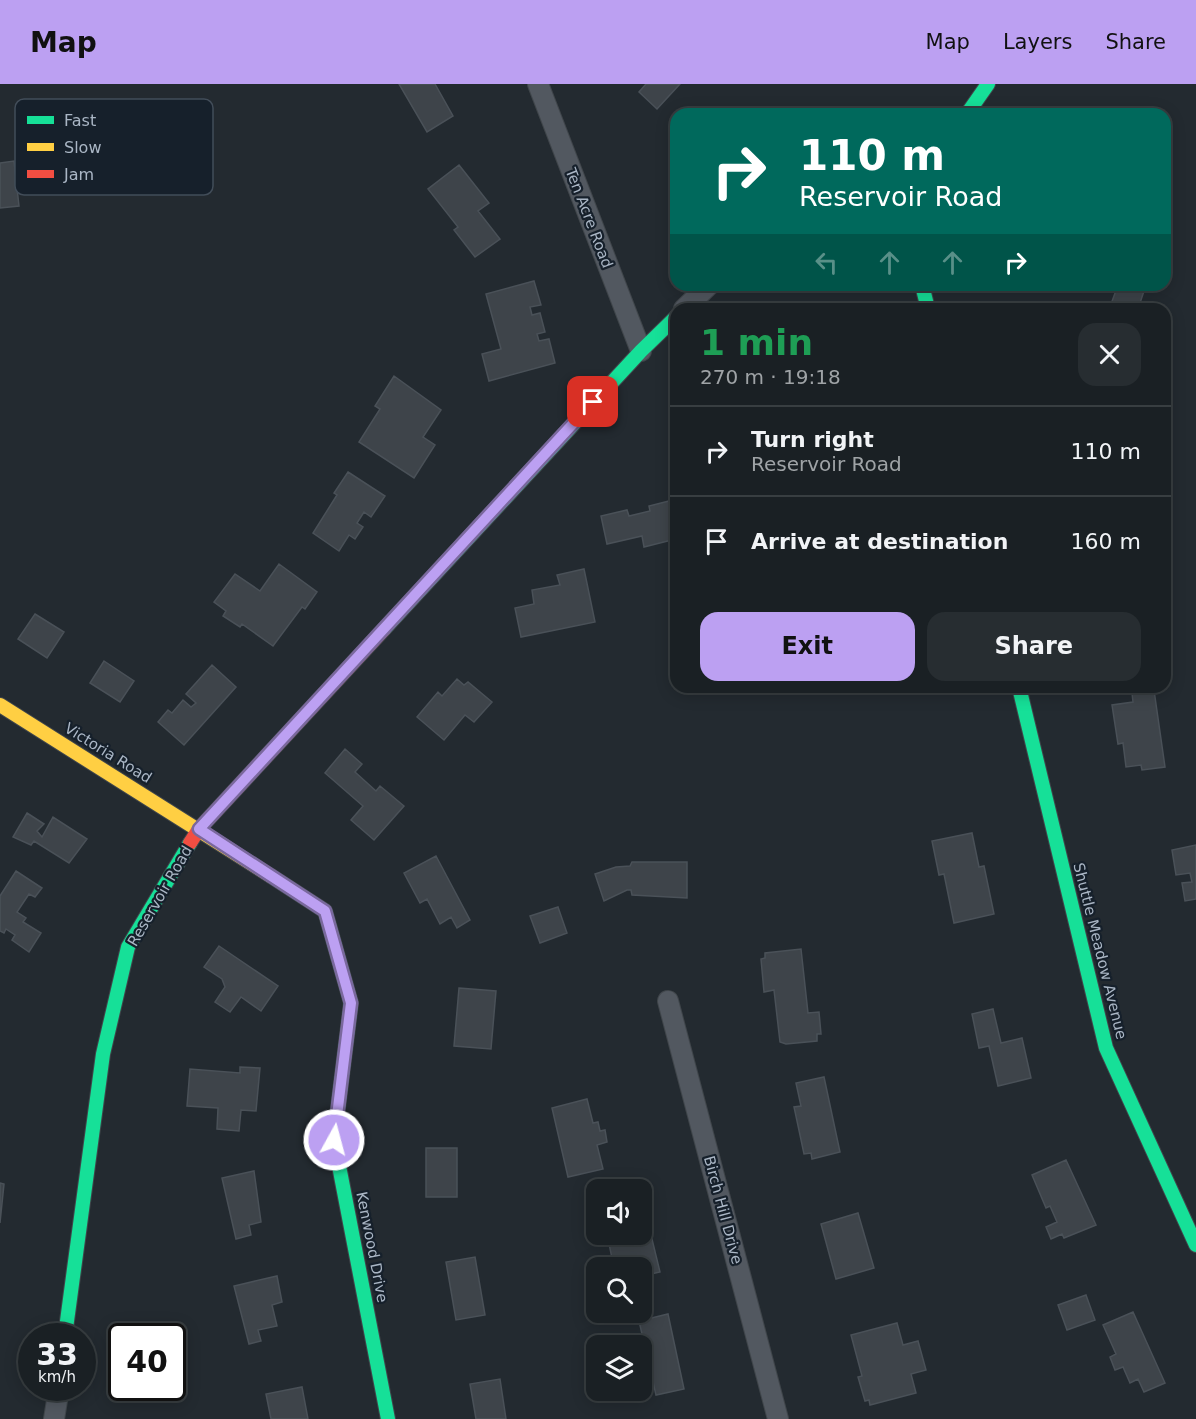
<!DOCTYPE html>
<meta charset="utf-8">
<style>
body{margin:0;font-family:"DejaVu Sans",sans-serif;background:#272d31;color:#f1f3f6;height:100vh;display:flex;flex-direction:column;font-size:22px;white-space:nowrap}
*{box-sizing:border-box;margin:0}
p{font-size:20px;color:#9fa3a6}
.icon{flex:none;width:33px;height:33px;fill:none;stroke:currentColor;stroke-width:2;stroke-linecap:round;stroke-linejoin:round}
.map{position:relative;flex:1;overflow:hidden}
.side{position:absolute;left:670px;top:219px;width:501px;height:390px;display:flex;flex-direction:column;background:#1a2024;border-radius:18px;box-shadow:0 3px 15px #0003,0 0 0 2px #383e41}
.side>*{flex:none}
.top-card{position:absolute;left:670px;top:24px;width:501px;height:183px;border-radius:18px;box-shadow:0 3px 15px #0003,0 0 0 2px #383e41;background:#00695c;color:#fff;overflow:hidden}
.controls{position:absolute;left:586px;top:1095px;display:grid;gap:12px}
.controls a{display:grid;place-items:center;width:66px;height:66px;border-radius:12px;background:#1a2024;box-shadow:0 3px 15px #0003,0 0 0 2px #383e41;font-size:30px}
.speed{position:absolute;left:18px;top:1239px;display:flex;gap:12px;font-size:30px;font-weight:700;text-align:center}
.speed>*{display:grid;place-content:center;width:78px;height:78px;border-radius:50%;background:#1a2024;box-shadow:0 3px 15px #0003,0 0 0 2px #383e41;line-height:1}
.speed small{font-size:15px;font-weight:400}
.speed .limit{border:3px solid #111;border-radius:9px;background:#fff;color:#111}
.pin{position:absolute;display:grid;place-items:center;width:51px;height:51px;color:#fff;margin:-26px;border-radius:12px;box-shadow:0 3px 9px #0006}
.me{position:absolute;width:66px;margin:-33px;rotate:7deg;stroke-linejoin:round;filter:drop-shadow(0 0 4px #0008)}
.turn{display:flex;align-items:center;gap:21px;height:126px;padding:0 30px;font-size:27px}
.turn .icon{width:78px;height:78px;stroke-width:2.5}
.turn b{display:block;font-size:42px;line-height:51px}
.lanes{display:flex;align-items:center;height:57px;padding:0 30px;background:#0003;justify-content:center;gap:30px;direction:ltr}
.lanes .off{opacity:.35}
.round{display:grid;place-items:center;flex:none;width:63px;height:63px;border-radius:18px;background:#272d31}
.summary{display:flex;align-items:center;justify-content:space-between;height:102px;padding:0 30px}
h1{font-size:36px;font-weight:700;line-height:45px;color:#1e9e55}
.action{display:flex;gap:12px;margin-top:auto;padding:12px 30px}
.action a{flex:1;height:69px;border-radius:18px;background:#bca0f2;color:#111;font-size:24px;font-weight:700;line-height:69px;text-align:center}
.action a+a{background:#272d31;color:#f1f3f6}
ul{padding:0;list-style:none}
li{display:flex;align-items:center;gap:18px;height:90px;padding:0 30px;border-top:2px solid #383e41}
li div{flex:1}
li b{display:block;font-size:22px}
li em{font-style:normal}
header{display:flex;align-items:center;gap:36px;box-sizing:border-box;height:84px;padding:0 30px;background:#bca0f2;color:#111}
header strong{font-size:28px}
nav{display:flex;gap:33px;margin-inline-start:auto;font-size:21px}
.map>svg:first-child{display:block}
</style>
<header>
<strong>Map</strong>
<nav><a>Map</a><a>Layers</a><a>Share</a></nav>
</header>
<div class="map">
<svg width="1196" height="1335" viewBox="0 0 1196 1335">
<rect width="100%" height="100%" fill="#232a30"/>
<!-- building -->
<path fill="#3e444a" stroke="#4a5158" stroke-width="1.5" d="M399,0H435L453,32L427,48Z
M646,0H680L657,25L639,8Z
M14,77L19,122L0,124V79Z
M459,81L489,119L478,127L500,155L475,173L454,146L458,143L428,105Z
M534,197L541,221L530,223L532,231L540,229L545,248L537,250L539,257L549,255L555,279L489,297L482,270L501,265L486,210Z
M1118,201H1146L1138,225H1124L1111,220Z
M394,292L441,326L423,353L435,361L414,394L359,358L380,325L375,322Z
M348,388L385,412L371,433L364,428L357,439L363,443L355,455L349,451L339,467L313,449L337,411L334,409Z
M673,416L674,422H676V455L644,463L642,452L607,460L601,432L627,426L629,432L650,427L649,422Z
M279,480L317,508L305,525L302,523L273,562L242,540L240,543L223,532L226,527L214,518L235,490L260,507Z
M584,485L595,538L521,553L515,524L534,520L532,506L560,501L557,491Z
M35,530L64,548L47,574L18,555Z
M104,577L134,597L120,618L90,599Z
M212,581L236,603L184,661L158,638L168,626L172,629L183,616L191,623L196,619L186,610Z
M457,595L464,601L468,598L492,618L474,638L465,631L444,656L417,633L438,608L442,612Z
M1154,606L1165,683L1142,686L1141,681L1126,683L1123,659L1118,660L1112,621L1133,618L1132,609Z
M345,665L362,680L355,688L376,707L380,702L404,722L374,756L351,736L363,722L325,689Z
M27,729L44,740L37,747L42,753L53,733L87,755L69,779L34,757L31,761L13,753Z
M972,749L979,783L984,782L994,830L954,839L944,790L939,791L932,757Z
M1196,761V815L1185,817L1182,799L1192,798L1190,789L1176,791L1172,766Z
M436,772L470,836L457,844L451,833L440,840L427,815L420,819L404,789Z
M632,778H687V814L632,811L631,806H627L604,817L595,790L616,783L630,782Z
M16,787L42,804L35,813L29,810L17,828L26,834L23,838L41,849L29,868L12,856L15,851L6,845L4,849L0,847V812Z
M558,823L567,849L540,859L530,832Z
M219,862L278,902L261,927L241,913L230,928L215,918L225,903L222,895L204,883Z
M801,865L808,929L819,928L821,950H817V957L786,960L780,958L774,906L764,908L761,875L765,874V869Z
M459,904L496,907L491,965L454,962Z
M993,925L1001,959L1022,954L1031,994L998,1002L989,962L979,964L972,930Z
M240,983L260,984L256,1027L241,1026L239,1047L217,1045L218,1024L187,1022L190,985L240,989Z
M824,993L840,1068L812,1075L811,1069L804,1070L794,1023L801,1022L796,999Z
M587,1015L593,1039L598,1038L600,1047L605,1046L607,1058L597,1061L603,1085L568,1093L552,1024Z
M426,1064H457V1113H426Z
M1066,1076L1096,1141L1064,1154L1062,1150L1051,1155L1046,1143L1057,1138L1050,1122L1046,1124L1032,1091Z
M254,1087L261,1138L249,1141L251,1151L236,1155L222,1094Z
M0,1099L4,1100L0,1139Z
M642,1114L660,1188L642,1192V1184H614L607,1150H642Z
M858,1129L874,1184L836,1195L821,1140Z
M475,1173L485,1231L456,1236L446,1178Z
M277,1192L282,1218L272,1221L277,1242L258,1246L261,1257L249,1260L234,1202Z
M1086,1211L1095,1236L1067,1246L1058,1221Z
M1133,1228L1165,1299L1144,1308L1138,1295L1130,1299L1123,1283L1115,1286L1110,1273L1116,1270L1103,1241Z
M668,1230L684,1305L656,1311L639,1237Z
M897,1239L903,1261L918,1257L926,1286L911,1290L916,1309L870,1321L869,1316L865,1317L858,1293L862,1292L851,1251Z
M500,1295L506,1335H476L470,1300Z
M302,1303L308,1335H271L266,1310Z"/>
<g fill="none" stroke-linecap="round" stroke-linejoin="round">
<defs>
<path id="street" d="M538,0L641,267
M684,225L709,201
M668,917L778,1335
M54,1335L59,1304"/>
<path id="fast" d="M967,30L988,0
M922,201L928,225
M384,545L641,267L676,233
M1019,603L1106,964L1196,1161
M271,792L325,827L351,919L334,1056L388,1335
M65,1252L103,970L128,863L190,759"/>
<path id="slow" d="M0,621L271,792"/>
<path id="jam" d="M190,759L199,745L384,545"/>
</defs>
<!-- street casing -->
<use href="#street" stroke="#40464b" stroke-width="22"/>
<!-- fast casing -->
<use href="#fast" stroke="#40464b" stroke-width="16"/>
<!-- slow casing -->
<use href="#slow" stroke="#40464b" stroke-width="16"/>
<!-- jam casing -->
<use href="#jam" stroke="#40464b" stroke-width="16"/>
<!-- street -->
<use href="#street" stroke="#525860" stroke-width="20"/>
<!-- fast -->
<use href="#fast" stroke="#16e098" stroke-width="14"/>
<!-- slow -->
<use href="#slow" stroke="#ffcf43" stroke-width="14"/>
<!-- jam -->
<use href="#jam" stroke="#f24e42" stroke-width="14"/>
</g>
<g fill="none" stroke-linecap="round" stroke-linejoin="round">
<defs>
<path id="route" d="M334,1056L351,919L325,827L199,745L593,318"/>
</defs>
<!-- route casing -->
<use href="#route" stroke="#7a689d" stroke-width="15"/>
<!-- route -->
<use href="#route" stroke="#bca0f2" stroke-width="10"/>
</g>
<g text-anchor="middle" stroke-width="4.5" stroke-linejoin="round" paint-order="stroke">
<!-- street labels -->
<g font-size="15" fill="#aab6c5" stroke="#16202b">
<text transform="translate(589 134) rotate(69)" y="5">Ten Acre Road</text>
<text transform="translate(108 669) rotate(32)" y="5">Victoria Road</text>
<text transform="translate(160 812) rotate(-60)" y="5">Reservoir Road</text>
<text transform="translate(1100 867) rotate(76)" y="5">Shuttle Meadow Avenue</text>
<text transform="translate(723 1126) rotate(75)" y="5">Birch Hill Drive</text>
<text transform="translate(372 1163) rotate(79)" y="5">Kenwood Drive</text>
</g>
</g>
<!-- legend -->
<rect x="15" y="15" width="198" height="96" rx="9" fill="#16202b" stroke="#424d59" stroke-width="1.5"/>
<rect x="27" y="32" width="27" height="8" fill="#16e098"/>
<rect x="27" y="59" width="27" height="8" fill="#ffcf43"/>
<rect x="27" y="86" width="27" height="8" fill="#f24e42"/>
<g font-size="16" fill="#aab6c5">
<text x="64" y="42">Fast</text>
<text x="64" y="69">Slow</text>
<text x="64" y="96">Jam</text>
</g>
</svg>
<div class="controls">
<a><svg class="icon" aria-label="sound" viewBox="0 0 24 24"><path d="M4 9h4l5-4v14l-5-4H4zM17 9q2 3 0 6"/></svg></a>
<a><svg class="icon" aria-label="search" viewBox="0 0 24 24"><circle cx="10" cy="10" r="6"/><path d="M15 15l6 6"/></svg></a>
<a><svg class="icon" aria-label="layers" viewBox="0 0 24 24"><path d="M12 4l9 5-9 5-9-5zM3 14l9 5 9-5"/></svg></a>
</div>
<div class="speed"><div>33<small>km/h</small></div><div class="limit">40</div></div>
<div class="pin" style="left:593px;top:318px;background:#d93025"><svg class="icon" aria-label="arrive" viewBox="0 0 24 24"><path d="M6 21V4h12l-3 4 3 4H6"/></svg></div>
<svg class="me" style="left:334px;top:1056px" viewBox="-20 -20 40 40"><circle r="17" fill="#bca0f2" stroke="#fff" stroke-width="3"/><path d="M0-11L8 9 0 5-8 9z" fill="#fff"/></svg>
<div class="top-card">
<div class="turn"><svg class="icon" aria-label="right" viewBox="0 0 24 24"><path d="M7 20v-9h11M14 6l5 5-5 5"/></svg><div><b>110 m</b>Reservoir Road</div></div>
<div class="lanes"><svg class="icon off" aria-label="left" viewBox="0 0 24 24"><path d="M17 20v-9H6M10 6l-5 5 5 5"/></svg><svg class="icon off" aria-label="ahead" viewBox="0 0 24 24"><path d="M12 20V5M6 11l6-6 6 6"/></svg><svg class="icon off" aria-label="ahead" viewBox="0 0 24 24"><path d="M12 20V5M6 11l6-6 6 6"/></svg><svg class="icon" aria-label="right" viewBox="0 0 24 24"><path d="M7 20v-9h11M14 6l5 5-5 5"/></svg></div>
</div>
<section class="side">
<div class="summary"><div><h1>1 min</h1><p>270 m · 19:18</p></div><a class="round"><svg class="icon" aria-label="close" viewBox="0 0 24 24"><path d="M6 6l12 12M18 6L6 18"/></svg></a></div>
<ul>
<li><svg class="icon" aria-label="right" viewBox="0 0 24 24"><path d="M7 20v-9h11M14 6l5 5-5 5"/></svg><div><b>Turn right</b><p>Reservoir Road</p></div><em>110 m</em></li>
<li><svg class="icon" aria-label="arrive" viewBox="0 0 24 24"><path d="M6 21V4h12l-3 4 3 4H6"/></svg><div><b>Arrive at destination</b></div><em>160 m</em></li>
</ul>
<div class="action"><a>Exit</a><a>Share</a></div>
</section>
</div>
